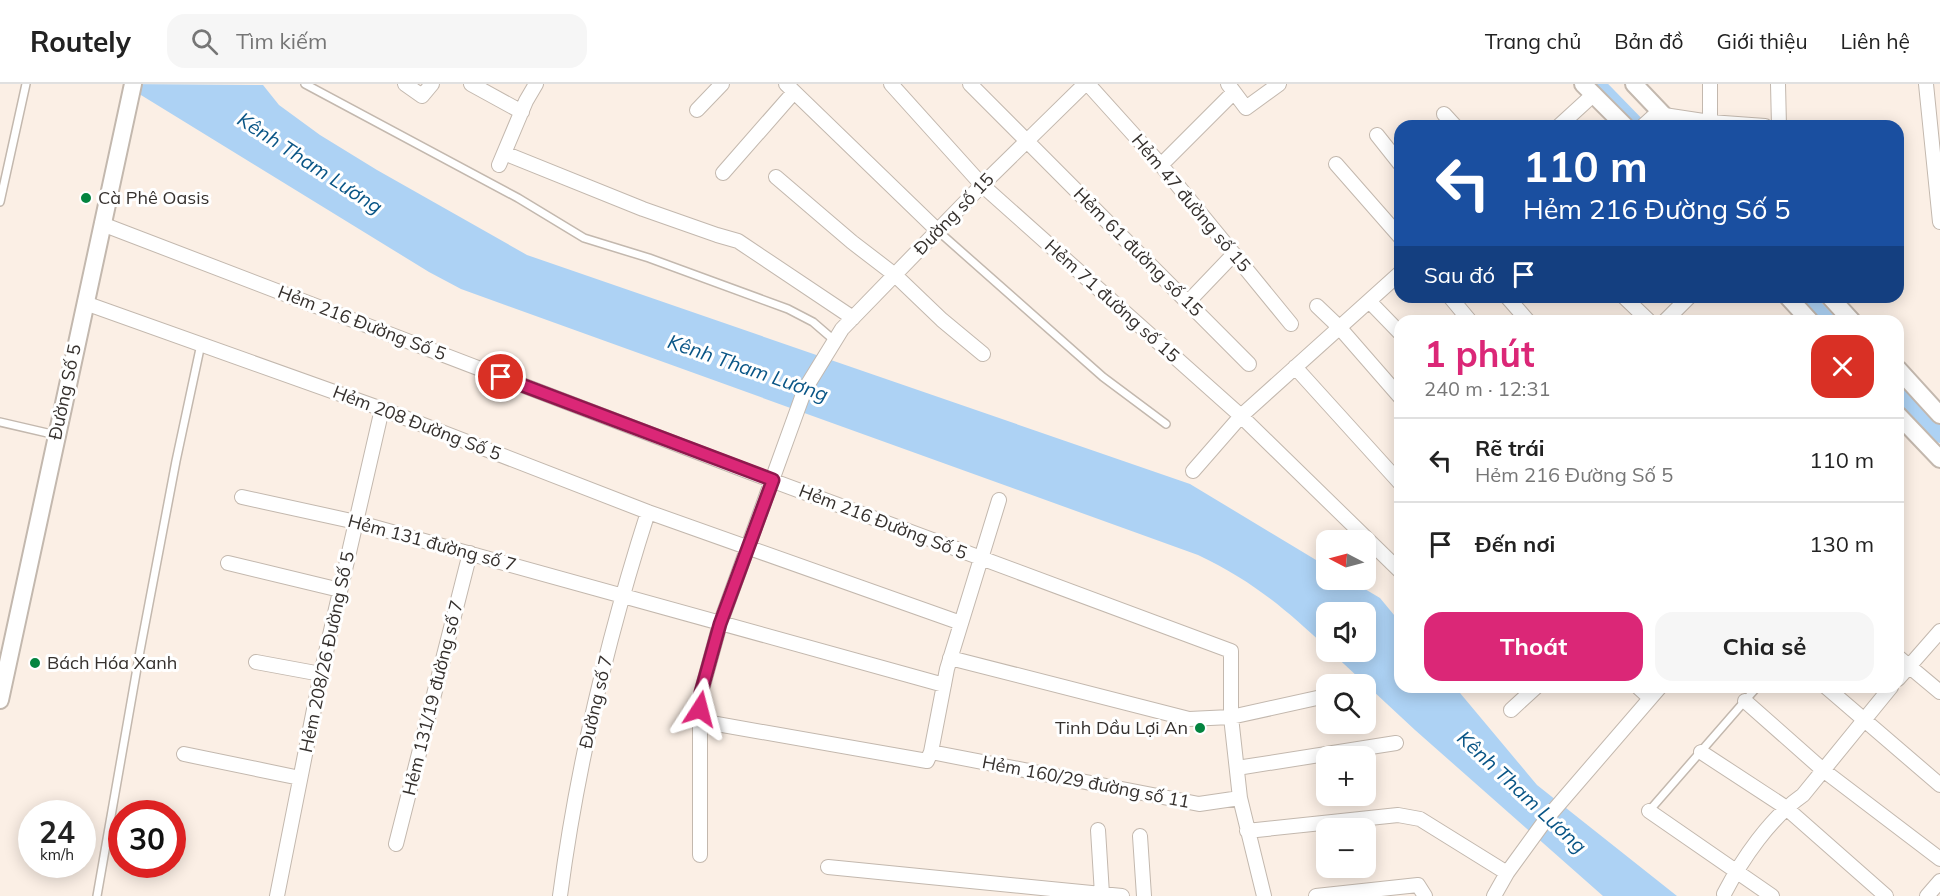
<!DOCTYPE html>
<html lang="vi">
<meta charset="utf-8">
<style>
body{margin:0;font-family:Mulish,sans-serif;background:#f6f6f6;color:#222;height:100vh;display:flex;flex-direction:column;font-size:22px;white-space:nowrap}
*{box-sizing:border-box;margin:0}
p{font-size:20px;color:#767676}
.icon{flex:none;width:33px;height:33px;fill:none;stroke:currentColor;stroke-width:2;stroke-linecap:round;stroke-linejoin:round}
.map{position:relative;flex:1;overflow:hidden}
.drawer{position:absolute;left:1394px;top:231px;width:510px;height:378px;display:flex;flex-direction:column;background:#fff;border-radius:18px;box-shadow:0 3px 15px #0003}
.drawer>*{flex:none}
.guide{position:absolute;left:1394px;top:36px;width:510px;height:183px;border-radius:18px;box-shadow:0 3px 15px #0003;background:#1a4fa0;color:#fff;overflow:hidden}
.needle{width:39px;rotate:276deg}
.tools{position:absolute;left:1316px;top:446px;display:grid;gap:12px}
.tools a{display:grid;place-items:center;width:60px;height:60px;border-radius:12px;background:#fff;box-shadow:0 3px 15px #0003;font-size:30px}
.speed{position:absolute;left:18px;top:716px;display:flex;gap:12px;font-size:30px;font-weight:700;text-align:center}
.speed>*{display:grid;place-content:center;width:78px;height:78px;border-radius:50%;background:#fff;box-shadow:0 3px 15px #0003;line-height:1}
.speed small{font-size:15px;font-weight:400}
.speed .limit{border:9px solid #d22;background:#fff;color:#111}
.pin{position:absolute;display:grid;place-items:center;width:51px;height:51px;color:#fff;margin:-26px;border:3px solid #fff;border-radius:50%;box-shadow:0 2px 6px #0007}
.me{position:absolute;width:66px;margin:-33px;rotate:9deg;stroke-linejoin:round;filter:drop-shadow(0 0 4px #0008)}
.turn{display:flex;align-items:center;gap:21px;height:126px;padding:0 30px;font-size:27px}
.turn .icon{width:78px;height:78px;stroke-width:2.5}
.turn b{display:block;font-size:42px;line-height:51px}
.then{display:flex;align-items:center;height:57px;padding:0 30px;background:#0003;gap:12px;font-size:22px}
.round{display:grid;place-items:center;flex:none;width:63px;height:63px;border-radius:18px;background:#f6f6f6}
.overview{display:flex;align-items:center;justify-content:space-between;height:102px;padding:0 30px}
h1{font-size:36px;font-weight:700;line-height:45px;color:#db2777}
.cta{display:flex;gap:12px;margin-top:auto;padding:12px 30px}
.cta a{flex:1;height:69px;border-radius:18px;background:#db2777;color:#fff;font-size:24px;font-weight:700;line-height:69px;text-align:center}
.cta a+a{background:#f6f6f6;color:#222}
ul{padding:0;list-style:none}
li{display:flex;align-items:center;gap:18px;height:84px;padding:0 30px;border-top:2px solid #e0e0e0}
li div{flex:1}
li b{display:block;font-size:22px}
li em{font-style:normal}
header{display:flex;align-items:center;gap:36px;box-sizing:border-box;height:84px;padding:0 30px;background:#fff;border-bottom:2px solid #e0e0e0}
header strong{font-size:28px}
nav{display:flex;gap:33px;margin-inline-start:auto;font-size:21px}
.search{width:420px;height:54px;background:#f6f6f6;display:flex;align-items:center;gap:15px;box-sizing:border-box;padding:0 21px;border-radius:18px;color:#767676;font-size:22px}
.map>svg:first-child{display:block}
</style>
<header>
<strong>Routely</strong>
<div class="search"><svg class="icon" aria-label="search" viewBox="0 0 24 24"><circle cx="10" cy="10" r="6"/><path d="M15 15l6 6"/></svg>Tìm kiếm</div>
<nav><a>Trang chủ</a><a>Bản đồ</a><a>Giới thiệu</a><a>Liên hệ</a></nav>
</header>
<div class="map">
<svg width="1940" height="812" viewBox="0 0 1940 812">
<rect width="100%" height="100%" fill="#fbefe5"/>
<!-- water -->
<path fill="#add2f4" d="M123,0L263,1L279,21L320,51L377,86L527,171L1190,400L1326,482V495H1348L1380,514L1399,537L1400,603H1455L1537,701L1677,812H1603L1415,646L1330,567H1365V528H1326V563C1283,523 1251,496 1198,471L461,205L429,188Z"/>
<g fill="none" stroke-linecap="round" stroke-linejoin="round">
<!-- canal -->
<path stroke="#add2f4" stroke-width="16" d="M1597,0L1638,42
M1805,213L1828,237
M1898,308L1940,351"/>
<defs>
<path id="service" d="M305,0L518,114L584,154L649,174L788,225L813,238L835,257
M0,118L26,0
M938,147L1103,293L1166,340
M0,338L56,351
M1649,727L1757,603
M97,812L140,567L176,377L201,260"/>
<path id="minor" d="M405,0L422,12L432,0
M471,0L522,28
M786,0L938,147
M891,0L982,101L1241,332L1400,487
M970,0L1249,280
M1088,0L1161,81L1291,240
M1228,0L1246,24L1279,0
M1778,0L1779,42
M1926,0L1940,138
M697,26L722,0
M1444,30L1455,42
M1710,38V0
M1559,42L1594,10
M1643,42L1654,32L1664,31L1710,38L1765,42
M1377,51L1400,80
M504,69L643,125L717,151L738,157L853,234
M1336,80L1400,153
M499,81L526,17L536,0
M1161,81L1234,8
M723,89L794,8
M776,93L852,158L895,191L942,236L983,270
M102,140L744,386L1231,567V633L1240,714L1264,812
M1450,213L1470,237
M1507,213L1528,237
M1624,213L1649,237
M1369,217L1400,249
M1188,218L1234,170
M85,219L382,325L648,428L961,539
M1317,222L1339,243L1400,313
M1665,237L1689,213
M1295,283L1400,399
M1193,387L1241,332L1400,189
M242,413L356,438L944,601
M228,479L340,506
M1898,573L1940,608
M950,574L1189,635L1231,633L1326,612
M256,578L321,590
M1898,595L1940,547
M1638,603L1650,614
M1826,603L1940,701
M1745,617L1823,686L1940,775
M1511,626L1536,603
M700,637L927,677L931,668L947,585L999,416
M931,668L1199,720L1240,714
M1701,668L1785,723L1886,812
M184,670L300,694
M1237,684L1396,659
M1649,727L1772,812
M1098,746L1102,810
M1247,747L1398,731L1420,735L1507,789
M1140,752L1144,812
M396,760L470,469
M700,771V613L720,540L805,305L842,245L982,101L1085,0
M828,783L1122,812
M1724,810C1742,775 1770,734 1803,711L1891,603
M277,812L321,590L382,325
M560,812C577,682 608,553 648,428
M1316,812L1418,801L1425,812
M1494,812L1507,789L1547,734L1660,603
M1927,812L1940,797"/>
<path id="tertiary" d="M1583,0L1625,42
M1634,0L1674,42
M1788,213L1810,237
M1830,213L1852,237
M1898,285L1940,331
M1898,331L1940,375
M0,616L133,0"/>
</defs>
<!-- service casing -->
<use href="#service" stroke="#c3b8ae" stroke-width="10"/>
<!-- minor casing -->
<use href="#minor" stroke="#c3b8ae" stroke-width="16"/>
<!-- tertiary casing -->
<use href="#tertiary" stroke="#c3b8ae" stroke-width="20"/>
<!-- service -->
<use href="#service" stroke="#fff" stroke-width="7"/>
<!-- minor -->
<use href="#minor" stroke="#fff" stroke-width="14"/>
<!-- tertiary -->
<use href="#tertiary" stroke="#fff" stroke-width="16"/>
</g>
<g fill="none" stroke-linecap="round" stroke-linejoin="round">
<defs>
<path id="route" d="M501,293L773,396L720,540L700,612V625"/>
</defs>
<!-- route casing -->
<use href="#route" stroke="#8e194d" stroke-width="15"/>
<!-- route -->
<use href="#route" stroke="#db2777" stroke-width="10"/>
</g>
<!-- markers -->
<g fill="#03843f" stroke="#fff" stroke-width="2">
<circle cx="86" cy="114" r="6"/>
<circle cx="35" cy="579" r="6"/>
<circle cx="1200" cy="644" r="6"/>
</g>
<g text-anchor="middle" stroke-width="6" stroke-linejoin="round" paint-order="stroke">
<!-- poi labels -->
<g font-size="18" fill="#35302d" stroke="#fff" text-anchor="start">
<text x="98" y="120">Cà Phê Oasis</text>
<text x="47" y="585">Bách Hóa Xanh</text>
<text x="1188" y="650" text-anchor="end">Tinh Dầu Lợi An</text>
</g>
<!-- street labels -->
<g font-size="18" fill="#35302d" stroke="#fff">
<text transform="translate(1191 119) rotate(50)" y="6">Hẻm 47 đường số 15</text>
<text transform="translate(954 130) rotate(-46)" y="6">Đường số 15</text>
<text transform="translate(1138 168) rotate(45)" y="6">Hẻm 61 đường số 15</text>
<text transform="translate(1112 217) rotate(42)" y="6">Hẻm 71 đường số 15</text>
<text transform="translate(362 239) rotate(21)" y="6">Hẻm 216 Đường Số 5</text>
<text transform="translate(65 308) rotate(-78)" y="6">Đường Số 5</text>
<text transform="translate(417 339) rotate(21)" y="6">Hẻm 208 Đường Số 5</text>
<text transform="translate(883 438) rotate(21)" y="6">Hẻm 216 Đường Số 5</text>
<text transform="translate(432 459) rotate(15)" y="6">Hẻm 131 đường số 7</text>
<text transform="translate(327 568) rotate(-78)" y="6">Hẻm 208/26 Đường Số 5</text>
<text transform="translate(433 614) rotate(-76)" y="6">Hẻm 131/19 đường số 7</text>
<text transform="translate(596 618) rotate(-77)" y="6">Đường số 7</text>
<text transform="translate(1086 698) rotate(11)" y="6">Hẻm 160/29 đường số 11</text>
</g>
<!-- water labels -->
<g font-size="20" font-style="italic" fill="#095586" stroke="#fff">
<text transform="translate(310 79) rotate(33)" y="7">Kênh Tham Lương</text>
<text transform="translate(748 284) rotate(19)" y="7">Kênh Tham Lương</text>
<text transform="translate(1522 708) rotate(43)" y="7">Kênh Tham Lương</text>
</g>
</g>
</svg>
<div class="tools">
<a><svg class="needle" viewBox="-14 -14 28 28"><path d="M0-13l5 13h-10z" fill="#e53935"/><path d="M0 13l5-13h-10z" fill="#767676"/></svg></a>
<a><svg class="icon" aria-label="sound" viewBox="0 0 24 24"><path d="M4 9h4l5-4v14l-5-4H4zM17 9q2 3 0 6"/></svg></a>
<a><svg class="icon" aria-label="search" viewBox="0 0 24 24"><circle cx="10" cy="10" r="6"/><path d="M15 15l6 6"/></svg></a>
<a>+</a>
<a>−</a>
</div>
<div class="speed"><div>24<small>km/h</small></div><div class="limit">30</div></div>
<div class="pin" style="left:501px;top:293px;background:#d93025"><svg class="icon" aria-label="arrive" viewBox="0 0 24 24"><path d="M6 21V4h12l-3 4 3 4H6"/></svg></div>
<svg class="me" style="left:700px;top:625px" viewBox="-20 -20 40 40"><path d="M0-17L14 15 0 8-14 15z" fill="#db2777" stroke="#fff" stroke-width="4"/></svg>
<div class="guide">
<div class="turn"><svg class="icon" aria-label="left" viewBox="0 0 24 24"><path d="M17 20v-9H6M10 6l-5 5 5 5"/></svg><div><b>110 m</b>Hẻm 216 Đường Số 5</div></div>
<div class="then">Sau đó<svg class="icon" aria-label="arrive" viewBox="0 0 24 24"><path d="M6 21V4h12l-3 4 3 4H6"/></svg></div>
</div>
<section class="drawer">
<div class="overview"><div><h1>1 phút</h1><p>240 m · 12:31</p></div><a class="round" style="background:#d93025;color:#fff"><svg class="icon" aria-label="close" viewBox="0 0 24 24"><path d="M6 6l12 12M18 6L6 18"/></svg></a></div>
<ul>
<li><svg class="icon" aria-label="left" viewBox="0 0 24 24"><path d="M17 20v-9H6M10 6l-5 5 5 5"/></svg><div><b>Rẽ trái</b><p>Hẻm 216 Đường Số 5</p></div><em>110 m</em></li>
<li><svg class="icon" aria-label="arrive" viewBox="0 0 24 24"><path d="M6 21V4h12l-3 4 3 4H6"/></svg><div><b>Đến nơi</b></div><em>130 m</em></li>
</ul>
<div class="cta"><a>Thoát</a><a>Chia sẻ</a></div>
</section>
</div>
